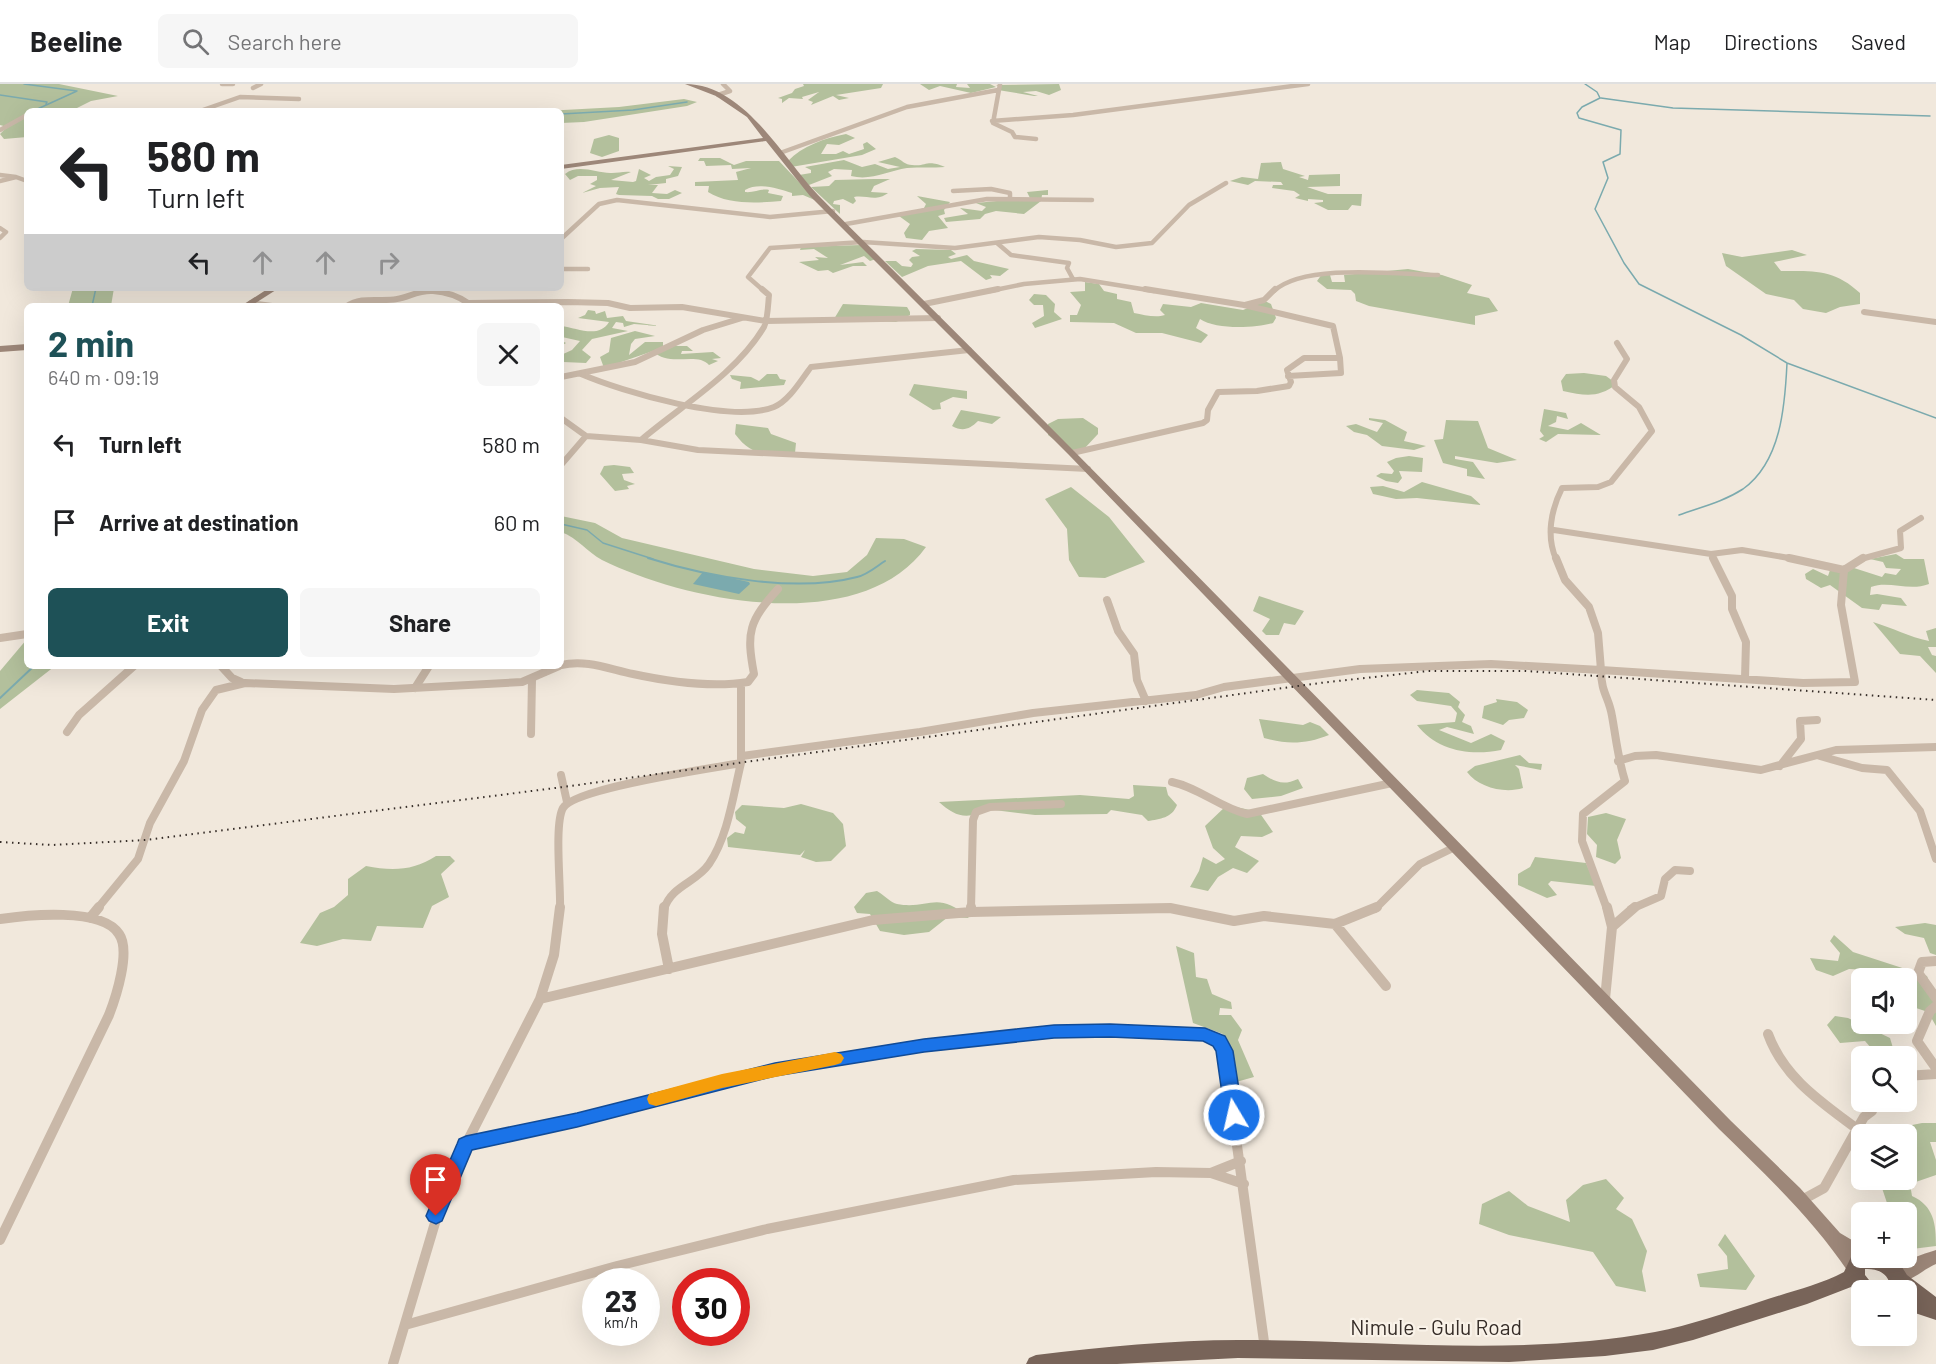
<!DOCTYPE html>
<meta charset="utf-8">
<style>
body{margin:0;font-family:Barlow,sans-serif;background:#f6f6f6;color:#202124;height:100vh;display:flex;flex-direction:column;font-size:22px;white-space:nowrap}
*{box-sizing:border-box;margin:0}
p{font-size:20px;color:#757577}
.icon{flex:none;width:33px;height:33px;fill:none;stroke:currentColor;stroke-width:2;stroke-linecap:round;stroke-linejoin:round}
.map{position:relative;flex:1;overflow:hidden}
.side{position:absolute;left:24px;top:219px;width:540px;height:366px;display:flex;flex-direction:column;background:#fff;border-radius:9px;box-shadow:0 6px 24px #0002}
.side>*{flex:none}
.hud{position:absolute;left:24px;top:24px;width:540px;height:183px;border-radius:9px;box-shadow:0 6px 24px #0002;background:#fff;color:#202124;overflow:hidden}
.buttons{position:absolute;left:1851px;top:884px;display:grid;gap:12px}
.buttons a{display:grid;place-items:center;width:66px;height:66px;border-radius:9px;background:#fff;box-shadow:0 6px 24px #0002;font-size:30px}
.speed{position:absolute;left:582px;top:1184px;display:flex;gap:12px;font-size:30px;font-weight:700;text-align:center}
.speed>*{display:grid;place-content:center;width:78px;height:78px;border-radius:50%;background:#fff;box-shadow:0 6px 24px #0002;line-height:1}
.speed small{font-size:15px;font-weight:400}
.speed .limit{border:9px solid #d22;background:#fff;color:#111}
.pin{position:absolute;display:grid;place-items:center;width:51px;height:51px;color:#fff;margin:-62px -26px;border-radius:50% 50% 50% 0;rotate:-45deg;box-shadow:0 0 6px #0007}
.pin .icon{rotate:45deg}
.me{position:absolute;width:66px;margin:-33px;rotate:351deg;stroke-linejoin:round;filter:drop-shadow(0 0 4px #0008)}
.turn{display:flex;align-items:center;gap:21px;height:126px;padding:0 24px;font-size:27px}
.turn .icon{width:78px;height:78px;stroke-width:2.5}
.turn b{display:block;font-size:42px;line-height:51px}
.lanes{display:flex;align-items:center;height:57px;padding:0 24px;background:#0003;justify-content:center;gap:30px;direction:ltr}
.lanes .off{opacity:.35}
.round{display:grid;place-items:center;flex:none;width:63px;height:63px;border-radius:9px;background:#f6f6f6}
.overview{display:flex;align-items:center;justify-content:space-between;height:102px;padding:0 24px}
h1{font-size:36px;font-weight:700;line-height:45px;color:#1e5157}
.primary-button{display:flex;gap:12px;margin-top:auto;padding:12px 24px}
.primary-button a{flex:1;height:69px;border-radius:9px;background:#1e5157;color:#fff;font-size:24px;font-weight:700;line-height:69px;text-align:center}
.primary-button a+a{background:#f6f6f6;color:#202124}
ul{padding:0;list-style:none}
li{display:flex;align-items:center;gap:18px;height:78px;padding:0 24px}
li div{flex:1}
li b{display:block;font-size:22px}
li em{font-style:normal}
header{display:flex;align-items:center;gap:36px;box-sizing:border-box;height:84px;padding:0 30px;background:#fff;border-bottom:2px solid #e0e0e0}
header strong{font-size:28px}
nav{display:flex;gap:33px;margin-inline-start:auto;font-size:21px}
.search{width:420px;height:54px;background:#f6f6f6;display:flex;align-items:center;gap:15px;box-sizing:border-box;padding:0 21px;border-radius:9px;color:#757577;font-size:22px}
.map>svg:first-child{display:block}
</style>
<header>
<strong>Beeline</strong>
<div class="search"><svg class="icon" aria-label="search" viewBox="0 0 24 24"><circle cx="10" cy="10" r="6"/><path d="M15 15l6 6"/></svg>Search here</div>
<nav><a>Map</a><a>Directions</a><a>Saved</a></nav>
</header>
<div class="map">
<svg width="1936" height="1280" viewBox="0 0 1936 1280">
<rect width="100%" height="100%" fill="#f1e8dc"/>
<!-- green -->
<path fill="#b3c09c" d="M0,0H59L118,12L91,17L71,27H27V53L4,55L0,50L7,43L0,41Z
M803,0H883L881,4L836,11L849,14L839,16L833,12L811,21L813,18L808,16L819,8L802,13L803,15L789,14L782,19V15L778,14L792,9L795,5L804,2Z
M920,0H957L956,3L970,4L967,0H990L996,3L971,9L940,2L929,6Z
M1059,0L1061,6L1049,11L1036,7L1023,8L1038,12H1034L998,6L1000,3L996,1Z
M684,15L697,18L687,22L584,38L561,39V27H545L619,23Z
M846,50L855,54L839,61L827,60L821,70H836L843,67L849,70L864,65L863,60L867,58L876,65L862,71L791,83L788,77C802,62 825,54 846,50Z
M609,51L619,54V67L602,73L590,69L594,55Z
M895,73C902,76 905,81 912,81C927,83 926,75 945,83C933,84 920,83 907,84C888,87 871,97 851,92L852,86L834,85L828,88L832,92L809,101L799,91L811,89V86L805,83L844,76L862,83L875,80L888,85L900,83L878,78Z
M700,74H720L734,81L746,77H779L817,117L803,111L792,112V109C778,105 759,98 745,106V108C754,109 762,104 769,106L768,109L783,112L781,117C758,119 728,121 708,108L709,102H695V98L738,96L736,88L751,84L732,85L731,81L706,82L704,77H698Z
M1281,78L1283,85L1305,92L1299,93L1308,96L1309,91L1340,90V102L1307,103L1328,110H1362L1361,122L1352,121L1348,126H1328L1314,119L1323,118V116L1308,115V117L1295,114L1300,111L1294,107L1272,104L1273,101H1283L1281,98L1255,97L1248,101L1230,97L1242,93L1258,95L1261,79Z
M668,82L682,83L678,92L666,95V99L648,101H658L652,109L667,110L675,106L682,109L669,115H658L652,112L619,111L616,110L619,103L600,104L582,109L596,102L590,100L597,96V92H578L570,96L565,90C579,79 598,90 612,89C618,89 624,87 631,88L611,96L633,98L636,97L639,85L651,91L644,94L649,97L656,93L670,91L674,85Z
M874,95H890L874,102L871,108L888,109C876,118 867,111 854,113L856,117L853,120L843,115L834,117L833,120L840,121V130L811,103L829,102L835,96Z
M1048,106V111H1042L1041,117L1024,130L996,127L985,130L980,135L946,138L944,134L968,130L960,124L982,127L986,123L976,119L1030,114L1027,108Z
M917,112L950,118L944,126L945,130L938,132L948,144L929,147L922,156L906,154L904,149L910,140L899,132L924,124L926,120Z
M861,161L876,175L870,177L864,172L840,181L863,178L867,182H853L833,189L828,186L818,187L799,178L819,176L815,173L828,174L814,165L800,166L801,163Z
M916,165L951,166L956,170L948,173L951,175L967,171L974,177L1009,185L1000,192L990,191L992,194L986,196L961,177L928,182L902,193L885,177H896L902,182L911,183L913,180L909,176L912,173L920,172L912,167Z
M1792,166L1807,171L1774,178L1781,187C1814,187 1834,185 1860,209V220L1840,223L1826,229L1803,225L1794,216L1766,210L1726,182L1722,169L1742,173Z
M1408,185L1442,191L1472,201L1467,209L1489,214L1498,227L1475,232V241L1369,222L1356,217L1355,210L1351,206L1327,205L1317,197L1322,190L1330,191L1332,198H1345L1344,191Z
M1085,198L1099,200L1104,207L1117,210V215L1131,218L1134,229C1144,231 1156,234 1165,231L1160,226L1163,220L1191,223L1201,219L1243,226L1265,217L1271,220L1276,234L1273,239C1255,244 1216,246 1200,235L1196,244L1208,251L1201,259L1162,249H1136L1114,239L1070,238V231H1077L1081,221L1070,208L1085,207Z
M73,204H114L111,222H68Z
M1034,210L1046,211L1055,220L1054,228L1062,235L1035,244L1032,239L1044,232L1043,221H1034L1029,216Z
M843,220L907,223L910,228V231L896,238L834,235Z
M588,226L595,227L596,230L605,227L607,234L623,232L626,237L660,242L634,240L624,243L623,239L616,238L612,244L628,247L592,255L582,266L591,273L586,279L563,278L561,271L572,266L580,257L562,253V257L566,259L561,262V242C577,244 599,255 609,238L578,234L585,231Z
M635,247L655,252L635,255L631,260L629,271L645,258H663V262H687L693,267H682L681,270L713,268L721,274L712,275L718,277L709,281C697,267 669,284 653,267L604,284L600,273L609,268L611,254Z
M1584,289L1606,292L1617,300C1598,314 1586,312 1563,307L1561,297L1566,290Z
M767,290H777L780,295L786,296L784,301L740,305L741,298L732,295L730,291L751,293L759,297Z
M914,300L967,307V315L953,313L940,319L941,325L933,326L909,311Z
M1544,325L1566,329L1568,335L1557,332L1556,338L1548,342L1568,346L1581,339L1601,351L1558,350L1546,358L1539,355L1544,352L1540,347Z
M961,326L1001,333L992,340L978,337C970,345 963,348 952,342Z
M1083,334L1098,344V350L1083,366H1068L1048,351V340L1058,335Z
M1369,334L1385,336L1407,348L1404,357L1426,362L1414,366L1382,362L1367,351L1354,348L1346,342L1356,340L1377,348L1383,339L1369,336Z
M1446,336L1478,337L1488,364L1517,376L1497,379L1455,372V375L1473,378L1485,395L1467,392V385L1443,379L1434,356L1443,355Z
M736,340L768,344L771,350L796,359L795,369C766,369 753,374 735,350Z
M1409,372L1423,374L1422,388L1399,387L1402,394L1398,399L1386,397L1376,392L1381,389L1392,390L1394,387L1387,378L1396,374Z
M614,381L630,383L634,389L622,390L624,396L635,400L627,402L629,405L615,407L600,390L604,382Z
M1422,398L1471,412L1481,421L1417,414L1396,415L1373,410L1370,403L1383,402L1404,408Z
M1071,403L1109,433L1145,478L1105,494L1079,493L1069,476L1067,445L1045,415Z
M561,432L595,439L622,454L754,485L813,492L847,488L867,471L876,454L904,455L926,463C861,553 687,518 602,476C587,468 578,454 561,448Z
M1896,470L1904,475H1924L1929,500C1909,508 1889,496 1871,503L1870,511L1877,510L1901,514L1907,522L1882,520L1879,526L1862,524L1830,501L1821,504L1806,495L1805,490L1813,485L1828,492L1830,486L1854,484L1882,493L1885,489L1896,491L1901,485L1886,484L1883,478L1870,475Z
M1259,512L1304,527L1295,541L1284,539L1279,551H1266L1262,547L1270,535L1253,527Z
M1873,538C1893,544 1909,553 1929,557L1926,547L1936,544V563H1928L1932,571L1936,572V589L1920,572L1900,570Z
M27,555V582H55L0,625V587Z
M1417,606L1449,609L1460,618L1458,623L1465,631L1462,638L1471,642L1474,650L1447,643L1439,646L1471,659L1491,650L1505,657L1501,666C1470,672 1437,667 1417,641L1455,638L1457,629L1451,622L1417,617L1410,611Z
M1496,615L1517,618L1528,626L1524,634L1509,636L1503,641L1482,634L1484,622L1497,618Z
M1259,635L1303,641L1310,638L1320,642L1329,651C1306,660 1288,661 1264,654Z
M1520,671L1529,679L1542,680L1541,686L1515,681L1519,685L1523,704C1504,710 1478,703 1467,688L1475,682Z
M1263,690C1275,698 1283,702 1298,695L1303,704L1281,712L1252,715L1244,705L1247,694Z
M1133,701L1166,703L1168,711L1177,721C1172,734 1160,735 1148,737L1142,731L1111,726L1107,730L1035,731L986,725C968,737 954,732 939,718L1080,711L1129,715L1134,712Z
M801,720L833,729L843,740L846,762L831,777L816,778L801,773L805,766L800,771L728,763L727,754L735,748L744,750L746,743L736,735L735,728L742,721L784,724Z
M1227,721L1259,728L1273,748L1262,753L1241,752L1235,763L1259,777L1247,789L1233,784L1218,793L1208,807L1190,803L1199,787L1203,773L1216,780L1225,775L1213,764L1205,742Z
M1606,729L1626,735L1617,756L1621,774L1615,780L1596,773L1597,761L1587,750L1588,733Z
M436,772H450L455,777L441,790L449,813L432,822L423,844L377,842L371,857L343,855L317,862L300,859L320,829L334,823L348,811V795L366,782C392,787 413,787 436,772Z
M1535,773L1586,779L1596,802L1551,797L1548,800L1557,811L1547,814L1518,801V790L1530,783Z
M877,807C883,810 891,819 897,820C929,826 937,805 969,834L948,833L929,848L904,851L880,847L870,830L857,829L854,823L866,809Z
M1925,839L1936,841V871L1930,869L1924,854L1905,850L1895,843Z
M1834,851L1853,868L1927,892L1936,918V942L1928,928L1907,921L1906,894H1872L1868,886L1849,885L1833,892L1816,886L1810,874L1838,877L1840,869L1830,857Z
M1176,862L1194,869L1196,893L1207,895L1212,910L1231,918L1232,925L1220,924L1219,931H1231L1242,946L1238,956L1254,993L1236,998L1232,973L1223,950L1193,939Z
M1835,932L1848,934L1890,954L1893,964L1887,972H1878L1865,957L1840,959L1827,941Z
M1922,1039H1936V1058H1930L1936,1076V1091L1910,1100L1912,1112C1934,1122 1936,1140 1936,1162L1912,1165L1907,1156L1906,1128H1890L1879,1095H1906V1050H1862L1861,1054L1859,1048L1883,1047Z
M1606,1095L1624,1114L1616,1125L1632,1135L1647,1167L1642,1187L1646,1208L1616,1202L1593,1168L1509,1151L1479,1140L1482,1120L1509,1107L1528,1122L1570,1138L1566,1116L1583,1101Z
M1725,1150L1755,1192L1746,1206L1700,1203L1697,1190L1728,1185L1727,1172L1718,1161Z"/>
<!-- water -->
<path fill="#7baaae" d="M703,488L749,498L750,500L739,510L693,500Z"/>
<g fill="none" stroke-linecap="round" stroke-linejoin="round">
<!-- stream-far1 -->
<path stroke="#7baaae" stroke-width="1.5" d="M24,0L77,7L33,27
M1585,0L1597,8L1600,14L1582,23L1577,29L1579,34L1621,46L1620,70L1603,78L1608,94L1595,125L1624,179L1639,200L1741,251L1787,279L1936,334
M0,11L47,18L46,20
M1601,14L1673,24L1930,32
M561,30L633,26L687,18
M92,222L96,204
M1679,431C1701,423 1723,418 1743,405C1781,378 1785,322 1787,279
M561,440L587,446L603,459L653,475"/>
<!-- stream -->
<path stroke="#7baaae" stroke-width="2" d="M648,474C708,493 796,509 857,493C867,491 877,482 885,477
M0,614L34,582"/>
<!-- street-far3 -->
<path stroke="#c9b8a8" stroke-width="4.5" d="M222,0H233
M1000,0L993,39L1012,48L1015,53L1036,55
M253,4L261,0
M718,11L730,7L723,0
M200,27L240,13L299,15
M992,37L1073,31L1308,0
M0,46L27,31
M780,69L907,23L998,6
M0,91L16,93L0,97
M16,93L27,97
M953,107L991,105L1010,109V114
M846,140L987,115L1092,116
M0,144L6,148L0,154
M561,155L599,120L617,116L770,133L833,127
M997,159L1011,171L1069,179L1067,184L1073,195
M561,185H588
M764,207L748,193L770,164L863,158L955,164L1039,153L1080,156L1116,163L1152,159L1189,121L1226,99
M990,207L1024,200L1080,195L1154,207
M1274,207C1304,179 1397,190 1438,191"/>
<!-- street-far2 -->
<path stroke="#c9b8a8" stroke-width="6" d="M251,219L272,222
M924,220L998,205
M1245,221L1264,216L1275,205
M347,222C361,212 380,218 397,215C409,213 419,206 433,207C446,208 458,212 468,219L568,218L608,219L630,224L682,223L766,237L938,234
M1864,228L1936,238
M581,290C623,308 731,340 774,323C789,317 801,296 811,283L969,266
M1288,292L1341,289L1340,274
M561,293L635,278L703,246L742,234
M561,334L586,352L641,356C682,321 735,291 764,243C768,235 768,220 769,211L762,205
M641,356L698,366L1088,385
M1072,369L1203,339L1207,336L1208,326L1218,308L1257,307L1289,302L1291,298L1287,286L1304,274H1340L1333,242L1244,221L1145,205
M561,381L586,352
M1554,446L1711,470L1742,466L1795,475
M1711,470L1713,475
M1556,475C1546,452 1551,426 1562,404L1598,403L1611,398L1652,347L1639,323L1615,303L1614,296L1627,275L1617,259
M1861,475L1901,464L1900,447L1921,434"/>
<!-- street-far1 -->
<path stroke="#c9b8a8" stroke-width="8" d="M1713,474L1732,512V525L1746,558L1745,594
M1844,486L1863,474
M1107,516L1118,547L1134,570L1137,596L1146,617
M0,554L27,550
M561,581C586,575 609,585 633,590C670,598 711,604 748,598L754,590C746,548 749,537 778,505
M221,582L232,594L241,598
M415,604L429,582
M67,648L79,631L134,582
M531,650L532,595
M742,672L920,648L1033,629L1196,611L1224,603L1360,585L1491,580L1601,586L1598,549L1589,523L1565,496L1556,474
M1820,672L1862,684L1887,686L1920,727L1936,775
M1618,677L1635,672L1656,671L1761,686L1836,666L1936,663
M1780,682L1801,655L1800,637L1817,636
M561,691L567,718
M1172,698C1200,704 1220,724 1247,730L1392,699
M97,825L138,775L150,739L184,677L202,626L216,606L245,599L394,605L522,598L559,582
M560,825C561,803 554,740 563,724C574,704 713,684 741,679V600
M664,825C672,801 696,799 709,780C728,752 733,712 741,679
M971,825L973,736L976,728L990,723L1061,720
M1122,825H1175
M1375,825L1420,780L1455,763
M1607,825L1582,757L1583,730L1625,697C1618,675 1616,654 1612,632C1609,613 1601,609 1601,586L1803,599L1855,598L1841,521L1844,486L1789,474
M1631,825L1661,812L1665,795L1675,786L1690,787"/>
<!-- street -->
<path stroke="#c9b8a8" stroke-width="10" d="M664,823L662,850L669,885
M1607,823L1612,843
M971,828V823
M90,834L99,823
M0,835C27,831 102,823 119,850C131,867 116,913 109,931L0,1156
M1335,840L1386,902
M1936,877L1922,878L1918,889L1936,914
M540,915L873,836L971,828L1170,824L1234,837L1264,832L1335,840L1377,823
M1605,915L1612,843L1635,823
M1936,922L1930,927L1917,957L1936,984
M1768,950C1784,994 1821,1018 1857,1045L1824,1104L1802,1116
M1906,992L1936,990
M1857,1045L1864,1033L1872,1027L1874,1017
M466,1060L577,1036L722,997L824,976L924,961L1054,948L1110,947L1205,951L1219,957L1224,967L1265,1265
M1211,1089L1241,1077
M405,1241L617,1182L767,1145L1014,1096L1156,1088L1211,1089L1244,1100
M393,1280L443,1112L466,1060L540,915L554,871L560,823"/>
<!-- secondary -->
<path fill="#9d8779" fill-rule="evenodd" d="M685,0C744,0 782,73 818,111C840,134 863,156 886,179C1171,462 1450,750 1731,1037L1800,1104L1840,1149L1862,1162V1173H1869L1868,1176L1860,1178L1863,1184L1861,1189L1855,1191L1849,1189C1813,1135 1766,1091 1719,1045L1069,371L810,112L766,57L561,85V81L763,54L747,33L716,12Z
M269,204H279L251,222H241Z
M27,260V266L0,268V262Z
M1936,1166V1180C1923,1185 1906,1203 1892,1198L1889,1193C1897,1177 1921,1171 1936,1166Z"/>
<!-- primary -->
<path fill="#786459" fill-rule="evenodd" d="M1862,1170V1173H1888L1894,1175L1900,1180L1907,1191L1936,1213V1236L1906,1226V1206H1890C1891,1191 1879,1184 1865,1185V1191L1877,1206H1862V1212L1851,1203L1807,1220L1693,1256L1653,1266L1605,1272L1509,1278L1238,1274L1117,1280H1026L1029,1274L1036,1271C1103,1263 1171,1256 1239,1256C1377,1256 1518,1273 1655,1248C1691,1241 1725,1229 1759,1218C1788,1208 1817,1202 1844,1188L1851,1173Z"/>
<!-- rail -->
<path stroke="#362d28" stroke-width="2" stroke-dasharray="1.5 4.5" stroke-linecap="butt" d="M0,758L52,761L146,756L563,703L1320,599L1428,587H1526L1936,616"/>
</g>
<!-- route -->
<path fill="#1a73e8" stroke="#114b97" stroke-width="1.5" d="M1110,940L1205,944L1225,952L1233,967L1243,1031L1240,1036H1228L1225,1031L1216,967L1213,962L1203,957L1110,953L1054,954L924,968L775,992L577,1043L472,1066L442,1137L436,1140L429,1137L426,1132L457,1060L459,1055L466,1052L577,1029L775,979L924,955L1054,941Z"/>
<!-- slow -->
<path fill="#f59e0b" d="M835,968L841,970L844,974L841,979L835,981L722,1004L656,1022L649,1020L647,1015L649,1010L656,1008L722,990Z"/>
<g text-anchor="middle" stroke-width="4.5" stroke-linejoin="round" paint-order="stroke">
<!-- near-street labels -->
<g font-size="21" fill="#362d28" stroke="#f9f2e8">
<text x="1436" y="1251">Nimule - Gulu Road</text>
</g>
</g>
</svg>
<div class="buttons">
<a><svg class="icon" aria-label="sound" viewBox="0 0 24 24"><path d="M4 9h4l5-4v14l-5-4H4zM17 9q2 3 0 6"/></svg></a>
<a><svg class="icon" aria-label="search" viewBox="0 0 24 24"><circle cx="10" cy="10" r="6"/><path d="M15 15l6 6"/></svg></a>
<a><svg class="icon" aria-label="layers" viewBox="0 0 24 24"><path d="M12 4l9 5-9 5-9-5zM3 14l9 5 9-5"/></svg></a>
<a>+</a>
<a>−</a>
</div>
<div class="speed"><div>23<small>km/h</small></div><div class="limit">30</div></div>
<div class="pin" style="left:436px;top:1132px;background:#d93025"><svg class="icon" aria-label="arrive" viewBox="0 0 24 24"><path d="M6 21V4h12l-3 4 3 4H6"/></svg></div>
<svg class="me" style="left:1234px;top:1031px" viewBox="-20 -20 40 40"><circle r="17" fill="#1a73e8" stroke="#fff" stroke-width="3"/><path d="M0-11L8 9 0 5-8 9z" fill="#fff"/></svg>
<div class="hud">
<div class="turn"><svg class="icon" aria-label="left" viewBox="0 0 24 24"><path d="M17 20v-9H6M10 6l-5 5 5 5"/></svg><div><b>580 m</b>Turn left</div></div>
<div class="lanes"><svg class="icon" aria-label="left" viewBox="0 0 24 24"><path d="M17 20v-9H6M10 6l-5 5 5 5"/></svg><svg class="icon off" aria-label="ahead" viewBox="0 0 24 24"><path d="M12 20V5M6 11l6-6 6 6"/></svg><svg class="icon off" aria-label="ahead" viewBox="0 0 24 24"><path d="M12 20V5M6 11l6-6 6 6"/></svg><svg class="icon off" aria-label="right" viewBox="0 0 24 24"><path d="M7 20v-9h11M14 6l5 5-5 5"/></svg></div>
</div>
<section class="side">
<div class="overview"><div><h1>2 min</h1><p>640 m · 09:19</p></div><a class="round"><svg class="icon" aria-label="close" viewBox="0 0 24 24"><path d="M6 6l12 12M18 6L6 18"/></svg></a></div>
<ul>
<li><svg class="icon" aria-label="left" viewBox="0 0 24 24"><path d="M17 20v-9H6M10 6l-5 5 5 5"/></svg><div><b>Turn left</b></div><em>580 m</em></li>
<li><svg class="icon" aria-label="arrive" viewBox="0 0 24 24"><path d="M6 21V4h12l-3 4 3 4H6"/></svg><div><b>Arrive at destination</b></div><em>60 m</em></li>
</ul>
<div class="primary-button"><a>Exit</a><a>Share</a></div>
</section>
</div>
